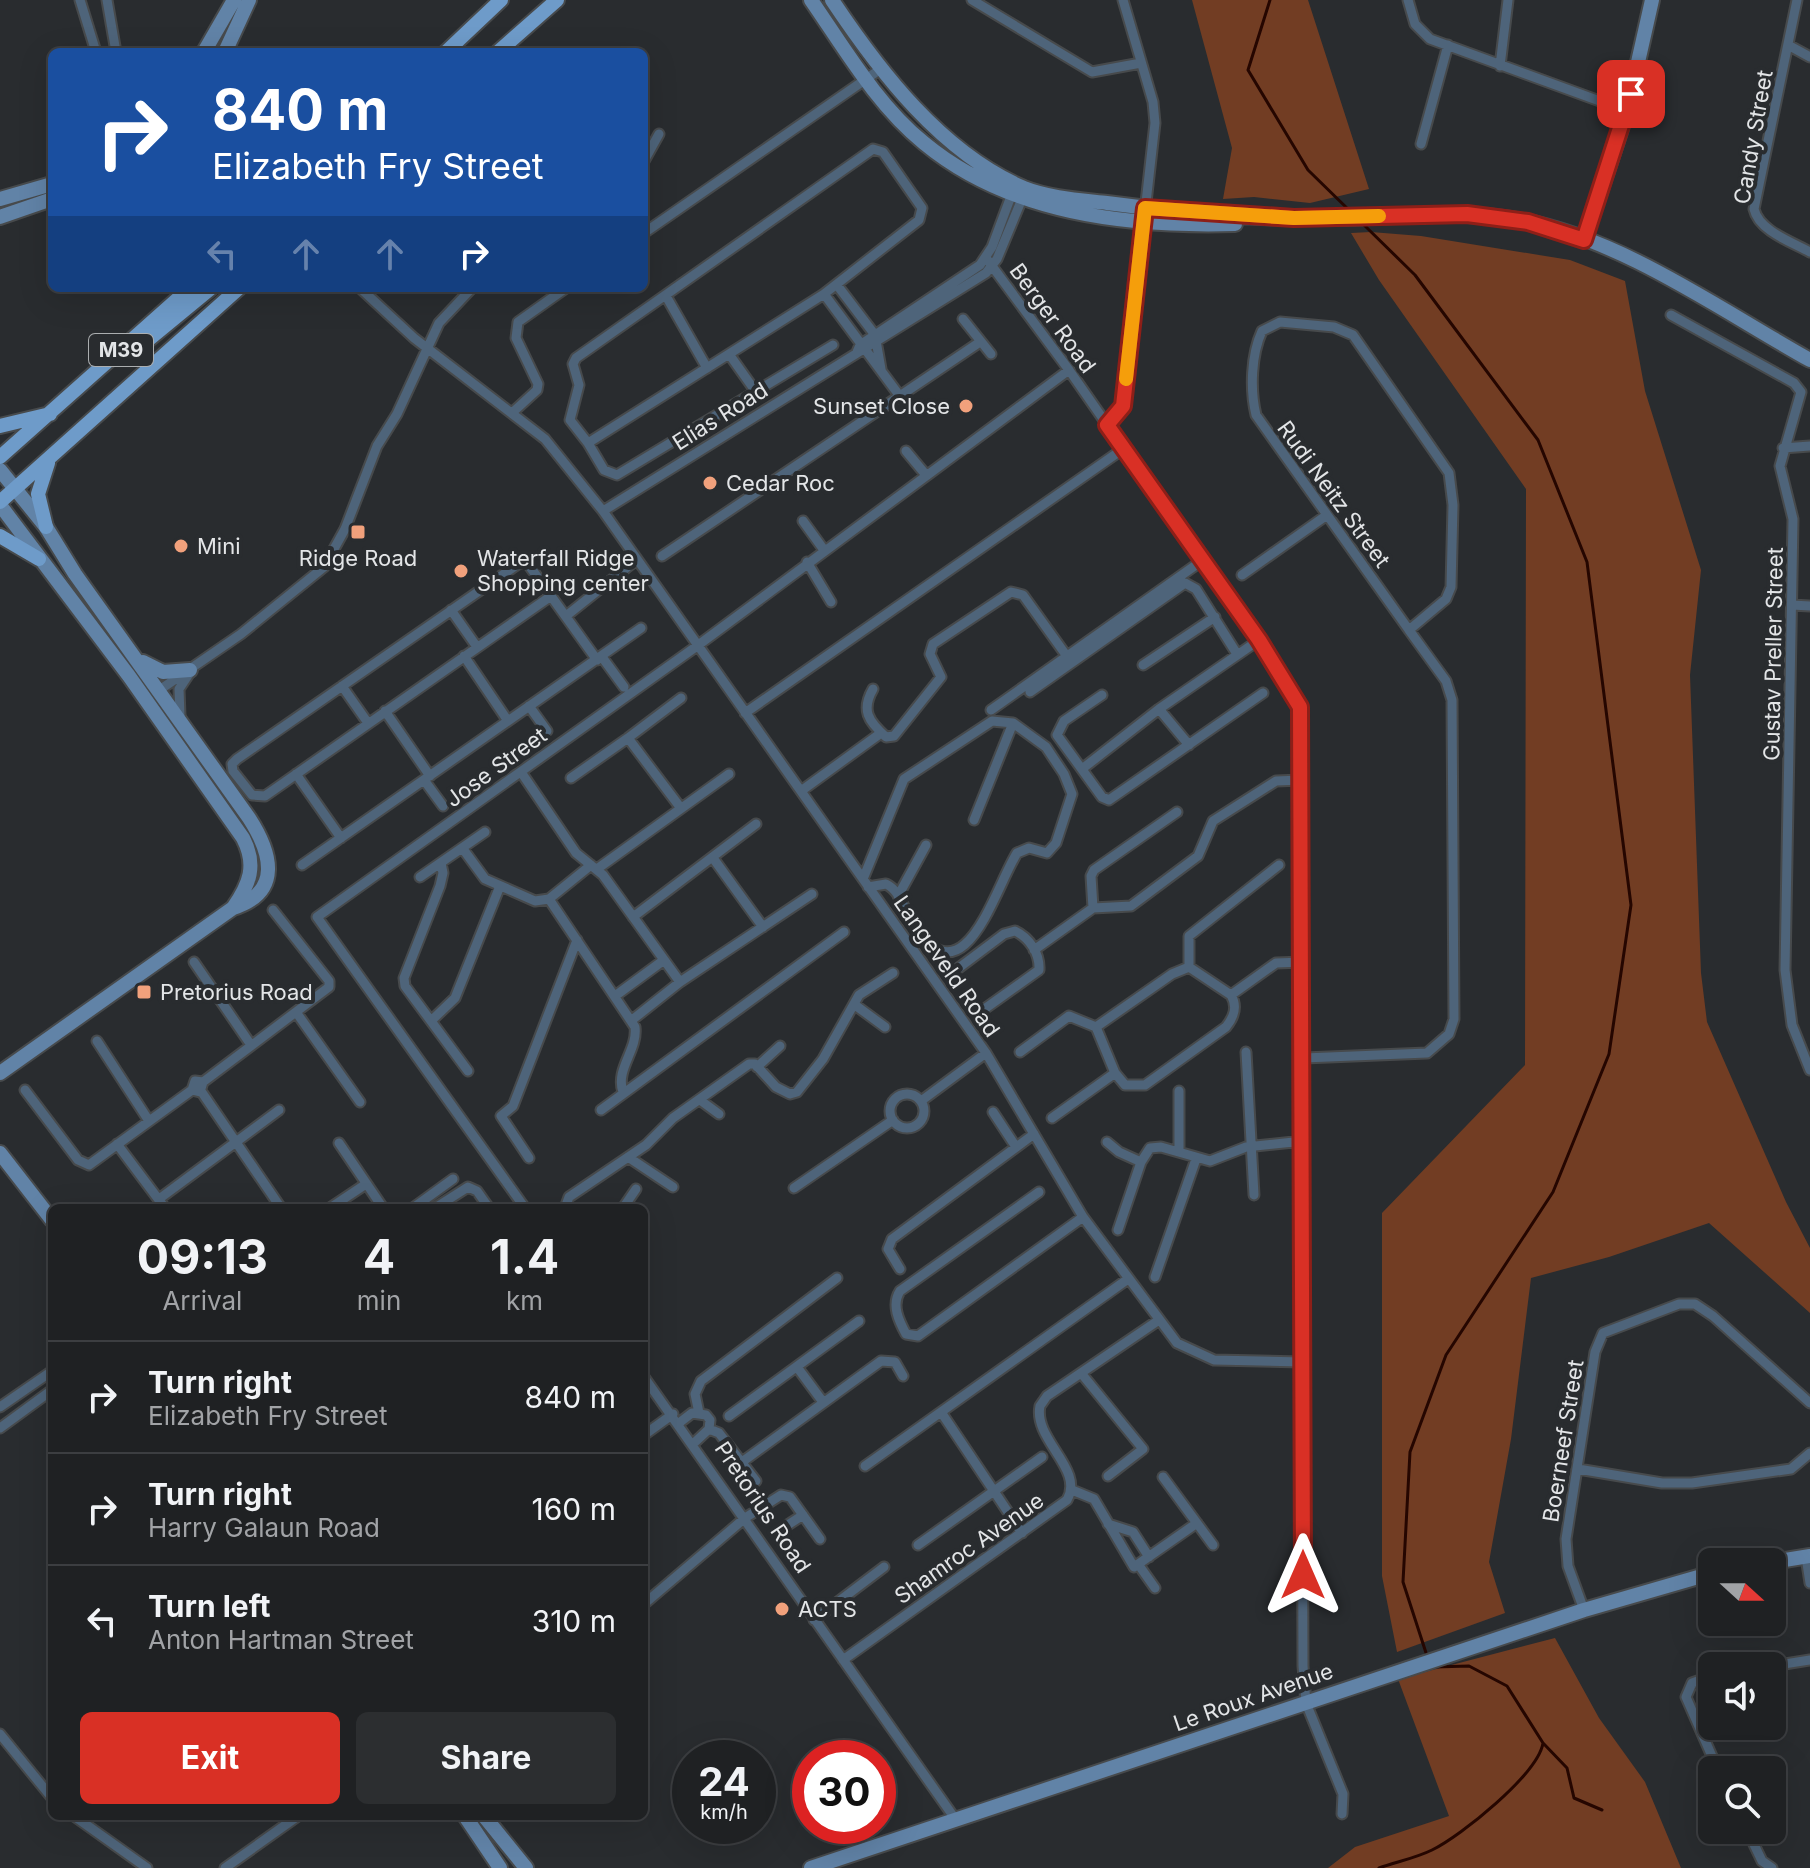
<!DOCTYPE html>
<style>
body{margin:0;font-family:Inter,sans-serif;background:#2c2e30;color:#f1f3f6;height:100vh;display:flex;flex-direction:column;font-size:30px;white-space:nowrap}
*{box-sizing:border-box;margin:0}
p{font-size:26px;color:#a1a3a6}
.icon{flex:none;width:44px;height:44px;fill:none;stroke:currentColor;stroke-width:2;stroke-linecap:round;stroke-linejoin:round}
.map{position:relative;flex:1;overflow:hidden}
.panel{position:absolute;left:48px;top:1204px;width:600px;height:616px;display:flex;flex-direction:column;background:#1f2123;border-radius:12px;box-shadow:0 8px 32px #0002,0 0 0 2px #3c3e41}
.panel>*{flex:none}
.top-card{position:absolute;left:48px;top:48px;width:600px;height:244px;border-radius:12px;box-shadow:0 8px 32px #0002,0 0 0 2px #3c3e41;background:#1a4fa0;color:#fff;overflow:hidden}
.needle{width:52px;rotate:111deg}
.fabs{position:absolute;left:1698px;top:1548px;display:grid;gap:16px}
.fabs a{display:grid;place-items:center;width:88px;height:88px;border-radius:12px;background:#1f2123;box-shadow:0 8px 32px #0002,0 0 0 2px #3c3e41;font-size:40px}
.speed{position:absolute;left:672px;top:1740px;display:flex;gap:16px;font-size:40px;font-weight:700;text-align:center}
.speed>*{display:grid;place-content:center;width:104px;height:104px;border-radius:50%;background:#1f2123;box-shadow:0 8px 32px #0002,0 0 0 2px #3c3e41;line-height:1}
.speed small{font-size:20px;font-weight:400}
.speed .limit{border:12px solid #d22;background:#fff;color:#111}
.pin{position:absolute;display:grid;place-items:center;width:68px;height:68px;color:#fff;margin:-34px;border-radius:16px;box-shadow:0 4px 12px #0006}
.me{position:absolute;width:88px;margin:-44px;rotate:0deg;stroke-linejoin:round;filter:drop-shadow(0 0 6px #0008)}
.turn{display:flex;align-items:center;gap:28px;height:168px;padding:0 32px;font-size:36px}
.turn .icon{width:104px;height:104px;stroke-width:2.5}
.turn b{display:block;font-size:56px;line-height:68px}
.lanes{display:flex;align-items:center;height:76px;padding:0 32px;background:#0003;justify-content:center;gap:40px;direction:ltr}
.lanes .off{opacity:.35}
.eta{display:flex;justify-content:space-evenly;align-items:center;height:136px;text-align:center}
.eta b{font-size:48px;font-weight:700;line-height:56px}
.button{display:flex;gap:16px;margin-top:auto;padding:16px 32px}
.button a{flex:1;height:92px;border-radius:12px;background:#d93025;color:#fff;font-size:32px;font-weight:700;line-height:92px;text-align:center}
.button a+a{background:#2c2e30;color:#f1f3f6}
ul{padding:0;list-style:none}
li{display:flex;align-items:center;gap:24px;height:112px;padding:0 32px;border-top:2px solid #3c3e41}
li div{flex:1}
li b{display:block;font-size:30px}
li em{font-style:normal}
.map>svg:first-child{display:block}
</style>
<div class="map">
<svg width="1810" height="1868" viewBox="0 0 1810 1868">
<rect width="100%" height="100%" fill="#292c2f"/>
<!-- green -->
<path fill="#723d23" d="M1192,0H1308L1369,189L1310,203L1254,197L1223,199L1232,148Z
M1371,232L1421,236L1570,260L1625,281L1645,391L1701,570L1690,675L1701,973L1707,1022L1786,1202L1810,1248V1313L1709,1223L1609,1257L1531,1278L1511,1439L1489,1562L1505,1613L1397,1652L1382,1576V1213L1525,1065L1526,489L1379,280L1351,233Z
M1555,1638L1599,1718L1645,1782L1681,1868H1328L1355,1847L1449,1816L1398,1679Z"/>
<g fill="none" stroke-linecap="round" stroke-linejoin="round">
<!-- stream -->
<path stroke="#250600" stroke-width="3" d="M1270,0L1248,70L1308,170L1352,213
M1363,224L1415,275L1538,440L1587,562L1631,905L1609,1054L1553,1192L1446,1355L1410,1452L1403,1582L1428,1659
M1543,1743L1567,1768L1574,1798L1602,1810
M1379,1868C1396,1862 1416,1858 1432,1850C1461,1836 1538,1774 1543,1743L1507,1686L1469,1666L1434,1667"/>
<defs>
<path id="street" d="M80,0L96,52
M107,0L116,52
M972,0L1092,72L1141,63
M1408,0L1415,24L1430,39L1627,111
M1797,0L1754,209C1759,231 1792,242 1810,252
M1788,45L1810,57
M1500,66L1508,0
M1421,144L1448,45
M873,149L883,152L922,208L919,220L824,294L588,443L570,420L579,385L573,364L576,358Z
M644,161L659,134
M644,233L882,68
M986,258L1069,370L1295,694L1300,707L1303,1666L1306,1703L1343,1794L1342,1814
M837,285L875,335L881,369
M360,288L414,338L545,439L603,511L986,1053L1083,1217L1177,1343L1214,1360L1302,1362
M824,294L899,395
M666,296L707,368
M1671,315L1794,383L1801,392L1780,466L1793,519L1785,970L1792,1025L1810,1070
M963,319L991,354
M1280,322L1334,327L1353,335L1449,473L1453,505L1451,587L1446,599L1409,630L1256,415C1250,390 1251,355 1262,331Z
M857,352L860,345L980,265L992,247L1014,188
M729,354L756,392
M513,412L537,390L538,384L516,338L518,322L566,288
M1107,425L1123,406L1155,123L1153,102L1123,0
M588,443L604,470L617,475L833,345
M1783,448L1810,446
M906,451L926,475
M603,511L986,273L997,259L1024,194
M803,521L824,550
M662,556L980,342
M807,562L831,602
M1242,575L1327,515
M551,596L265,796L252,795L233,771L232,764L237,759L521,562L528,564L597,660
M1792,605L1810,606
M451,610L477,647
M566,616L635,561
M464,656L508,721
M602,657L624,687
M1143,665L1215,617
M342,686L368,723
M873,689C861,710 868,721 886,737L894,736L941,677L930,654L933,644L1011,592L1023,595L1066,655
M158,691L241,634L324,567L345,529L377,446L397,414L439,323L472,288
M1030,692L1185,583L1196,589L1237,654
M1102,695L1064,721L1057,735L1102,797L1109,800L1263,693
M529,706L547,731
M1159,709L1189,745
M991,710L1203,560
M385,711L430,776
M745,713L1123,449
M180,716L179,689L189,674
M1082,769L1159,709L1259,640
M521,772L576,853L603,875L680,982
M296,774L341,838
M571,778L628,738
M424,780L443,806
M801,791L881,733
M680,807L628,738L681,698
M974,820L1013,723
M463,849L485,879L535,901L549,899L591,865
M713,858L763,927
M441,863L443,873L440,886L404,978L405,986L468,1071
M302,865L641,628
M597,869L729,774
M420,877L485,832
M863,879L904,779L992,721L1013,723L1046,747L1064,774L1072,794L1056,843L1047,853L1029,848L1017,853C994,890 964,1004 913,924C904,911 901,891 886,884L868,887
M898,896L926,845
M549,899L635,1027C638,1050 615,1069 623,1092
M1093,908L1091,876L1094,870L1177,812
M633,917L756,824
M1034,950L1093,908L1131,906L1198,856L1213,821L1276,781L1301,780
M194,962L251,1045
M1189,967L1172,974L1096,1027L1115,1073L1125,1085H1145L1226,1027C1234,1017 1238,1007 1231,995L1189,967V936L1279,865
M952,973L1004,934L1015,931C1030,938 1040,954 1039,970L983,1010
M1231,995L1276,963L1303,962
M615,996L664,960
M855,1005L885,1027
M296,1012L360,1102
M432,1020L455,998L500,886
M632,1020L680,982L812,894
M97,1041L149,1121
M1020,1052L1069,1016L1096,1027
M1246,1052L1254,1195
M1304,1058L1427,1053L1449,1034L1454,1019L1452,700L1446,681L1409,630
M757,1067L780,1046
M203,1082L329,987V981L273,910
M25,1090L78,1160L89,1165L192,1090L200,1092L203,1082L195,1081L192,1090
M201,1091L281,1208
M1179,1091V1152
M890 1111a17 17 0 1 1 34 0a17 17 0 1 1-34 0Z
M700,1100L719,1114
M921,1101L986,1053
M601,1110L844,932
M993,1112L1016,1147
M1052,1118L1115,1073
M1107,1142L1119,1152L1141,1162
M339,1143L383,1208
M117,1144L165,1208
M628,1157L673,1187
M529,1158L501,1116L513,1106L577,940
M794,1188L893,1120
M1039,1192L900,1291C891,1305 899,1321 906,1334L918,1336L1083,1217
M159,1199L279,1110
M330,1208L366,1184
M413,1208L453,1179
M435,1208L468,1187L477,1191L489,1208
M525,1208L317,917L697,646L1069,370
M565,1208L569,1197L646,1145L673,1118L749,1064H755L776,1087L790,1094L797,1092L823,1059L859,995L893,973
M623,1208L636,1189
M1118,1230L1141,1162L1150,1148L1161,1147L1210,1161L1246,1147L1303,1141
M900,1269L888,1249L892,1239L1034,1134
M1155,1277L1196,1159
M797,1367L823,1402
M1081,1373L1143,1449L1108,1476
M644,1377L956,1820
M0,1407L52,1371
M941,1412L1022,1533
M699,1413L695,1394L701,1381L837,1278
M729,1416L859,1321
M679,1423L692,1413L706,1415L710,1420L709,1429L694,1443
M0,1428L52,1390
M709,1429L719,1433L756,1481
M644,1435L673,1414
M742,1462L881,1361L895,1362L903,1376
M865,1466L1128,1279
M1578,1469L1662,1483H1692L1791,1469L1810,1453
M1163,1477L1213,1545
M1072,1490L1094,1499L1134,1567L1197,1523
M1108,1524L1133,1532L1149,1557
M780,1530L803,1515
M918,1545L1042,1457
M1806,1557L1810,1583
M1138,1564L1155,1588
M644,1604L745,1518L781,1495L790,1497L820,1539
M1584,1610L1568,1566L1566,1539L1595,1352L1603,1333L1679,1304H1695L1713,1316L1810,1403
M814,1620L884,1567
M843,1660L1067,1500C1085,1469 1033,1440 1040,1406L1047,1396L1159,1320
M1772,1666L1810,1660
M1712,1676L1692,1683L1686,1697L1718,1770
M0,1734L52,1798
M74,1816L147,1868
M1747,1830L1762,1861L1772,1868
M225,1868L298,1816"/>
<path id="secondary" d="M811,0C845,49 877,105 924,143C1010,214 1127,227 1235,224
M832,0C880,72 942,153 1024,188C1049,198 1081,200 1107,203C1181,213 1256,219 1330,218C1396,218 1457,209 1523,221C1622,239 1722,311 1810,360
M204,52L234,0
M225,52L249,0
M0,199L52,184
M0,217L52,199
M1584,240L1627,111L1652,0
M0,470L46,527L75,574L249,818C271,852 283,892 233,908L0,1073
M0,505L129,676L243,838C257,865 250,884 233,908
M143,662L163,672L190,670
M0,1153L52,1220
M1772,1562L1810,1556
M465,1816L500,1868
M484,1816L526,1868
M811,1868L1584,1610L1712,1573"/>
<path id="primary" d="M446,52L501,0
M498,52L557,0
M126,358L211,288
M0,426L50,414
M0,457L190,288
M0,502L239,288
M46,527L38,494L48,463
M0,536L39,559"/>
</defs>
<!-- street casing -->
<use href="#street" stroke="#474a4c" stroke-width="13"/>
<!-- secondary casing -->
<use href="#secondary" stroke="#474a4c" stroke-width="18"/>
<!-- primary casing -->
<use href="#primary" stroke="#474a4c" stroke-width="18"/>
<!-- street -->
<use href="#street" stroke="#4e647a" stroke-width="9"/>
<!-- secondary -->
<use href="#secondary" stroke="#6183a7" stroke-width="14"/>
<!-- primary -->
<use href="#primary" stroke="#6e9bc9" stroke-width="14"/>
</g>
<g fill="none" stroke-linecap="round" stroke-linejoin="round">
<defs>
<path id="route" d="M1303,1575L1300,707L1259,640L1107,425L1123,406L1145,208L1294,218L1467,214L1528,222L1584,240L1631,94"/>
</defs>
<!-- route casing -->
<use href="#route" stroke="#8d1f18" stroke-width="20"/>
<!-- route -->
<use href="#route" stroke="#d93025" stroke-width="14"/>
<!-- slow -->
<path stroke="#f59e0b" stroke-width="14" d="M1126,379L1145,208L1294,218L1379,216"/>
</g>
<!-- markers -->
<g fill="#f1a17c" stroke="#292c2f" stroke-width="3">
<circle cx="966" cy="406" r="8"/>
<circle cx="710" cy="483" r="8"/>
<rect x="350" y="524" width="16" height="16" rx="4"/>
<circle cx="181" cy="546" r="8"/>
<circle cx="461" cy="571" r="8"/>
<rect x="136" y="984" width="16" height="16" rx="4"/>
<circle cx="782" cy="1609" r="8"/>
</g>
<g text-anchor="middle" stroke-width="8" stroke-linejoin="round" paint-order="stroke">
<!-- shield labels -->
<rect fill="#292c2f" stroke="#abaeb0" stroke-width="2" x="89" y="334" width="64" height="32" rx="6"/>
<g font-size="20" font-weight="bold" fill="#e3e5e7">
<text x="121" y="357">M39</text>
</g>
<!-- street labels -->
<g font-size="22" fill="#e3e5e7" stroke="#292c2f">
<text transform="translate(1753 137) rotate(-80)" y="8">Candy Street</text>
<text transform="translate(1053 318) rotate(54)" y="8">Berger Road</text>
<text transform="translate(720 416) rotate(-32)" y="8">Elias Road</text>
<text transform="translate(1334 494) rotate(54)" y="8">Rudi Neitz Street</text>
<text transform="translate(1773 654) rotate(-89)" y="8">Gustav Preller Street</text>
<text transform="translate(496 767) rotate(-36)" y="8">Jose Street</text>
<text transform="translate(947 966) rotate(55)" y="8">Langeveld Road</text>
<text transform="translate(1563 1441) rotate(-81)" y="8">Boerneef Street</text>
<text transform="translate(763 1507) rotate(56)" y="8">Pretorius Road</text>
<text transform="translate(969 1548) rotate(-35)" y="8">Shamroc Avenue</text>
<text transform="translate(1253 1697) rotate(-19)" y="8">Le Roux Avenue</text>
</g>
<!-- poi labels -->
<g font-size="22" fill="#e3e5e7" stroke="#292c2f" text-anchor="start">
<text x="950" y="414" text-anchor="end">Sunset Close</text>
<text x="726" y="491">Cedar Roc</text>
<text x="197" y="554">Mini</text>
<text x="358" y="566" text-anchor="middle">Ridge Road</text>
<text x="477" y="566">Waterfall Ridge<tspan x="477" dy="25">Shopping center</tspan></text>
<text x="160" y="1000">Pretorius Road</text>
<text x="798" y="1617">ACTS</text>
</g>
</g>
</svg>
<div class="fabs">
<a><svg class="needle" viewBox="-14 -14 28 28"><path d="M0-13l5 13h-10z" fill="#e53935"/><path d="M0 13l5-13h-10z" fill="#a1a3a6"/></svg></a>
<a><svg class="icon" aria-label="sound" viewBox="0 0 24 24"><path d="M4 9h4l5-4v14l-5-4H4zM17 9q2 3 0 6"/></svg></a>
<a><svg class="icon" aria-label="search" viewBox="0 0 24 24"><circle cx="10" cy="10" r="6"/><path d="M15 15l6 6"/></svg></a>
</div>
<div class="speed"><div>24<small>km/h</small></div><div class="limit">30</div></div>
<div class="pin" style="left:1631px;top:94px;background:#d93025"><svg class="icon" aria-label="arrive" viewBox="0 0 24 24"><path d="M6 21V4h12l-3 4 3 4H6"/></svg></div>
<svg class="me" style="left:1303px;top:1575px" viewBox="-20 -20 40 40"><path d="M0-17L14 15 0 8-14 15z" fill="#d93025" stroke="#fff" stroke-width="4"/></svg>
<div class="top-card">
<div class="turn"><svg class="icon" aria-label="right" viewBox="0 0 24 24"><path d="M7 20v-9h11M14 6l5 5-5 5"/></svg><div><b>840 m</b>Elizabeth Fry Street</div></div>
<div class="lanes"><svg class="icon off" aria-label="left" viewBox="0 0 24 24"><path d="M17 20v-9H6M10 6l-5 5 5 5"/></svg><svg class="icon off" aria-label="ahead" viewBox="0 0 24 24"><path d="M12 20V5M6 11l6-6 6 6"/></svg><svg class="icon off" aria-label="ahead" viewBox="0 0 24 24"><path d="M12 20V5M6 11l6-6 6 6"/></svg><svg class="icon" aria-label="right" viewBox="0 0 24 24"><path d="M7 20v-9h11M14 6l5 5-5 5"/></svg></div>
</div>
<section class="panel">
<div class="eta">
<div><b>09:13</b><p>Arrival</p></div>
<div><b>4</b><p>min</p></div>
<div><b>1.4</b><p>km</p></div>
</div>
<ul>
<li><svg class="icon" aria-label="right" viewBox="0 0 24 24"><path d="M7 20v-9h11M14 6l5 5-5 5"/></svg><div><b>Turn right</b><p>Elizabeth Fry Street</p></div><em>840 m</em></li>
<li><svg class="icon" aria-label="right" viewBox="0 0 24 24"><path d="M7 20v-9h11M14 6l5 5-5 5"/></svg><div><b>Turn right</b><p>Harry Galaun Road</p></div><em>160 m</em></li>
<li><svg class="icon" aria-label="left" viewBox="0 0 24 24"><path d="M17 20v-9H6M10 6l-5 5 5 5"/></svg><div><b>Turn left</b><p>Anton Hartman Street</p></div><em>310 m</em></li>
</ul>
<div class="button"><a>Exit</a><a>Share</a></div>
</section>
</div>
